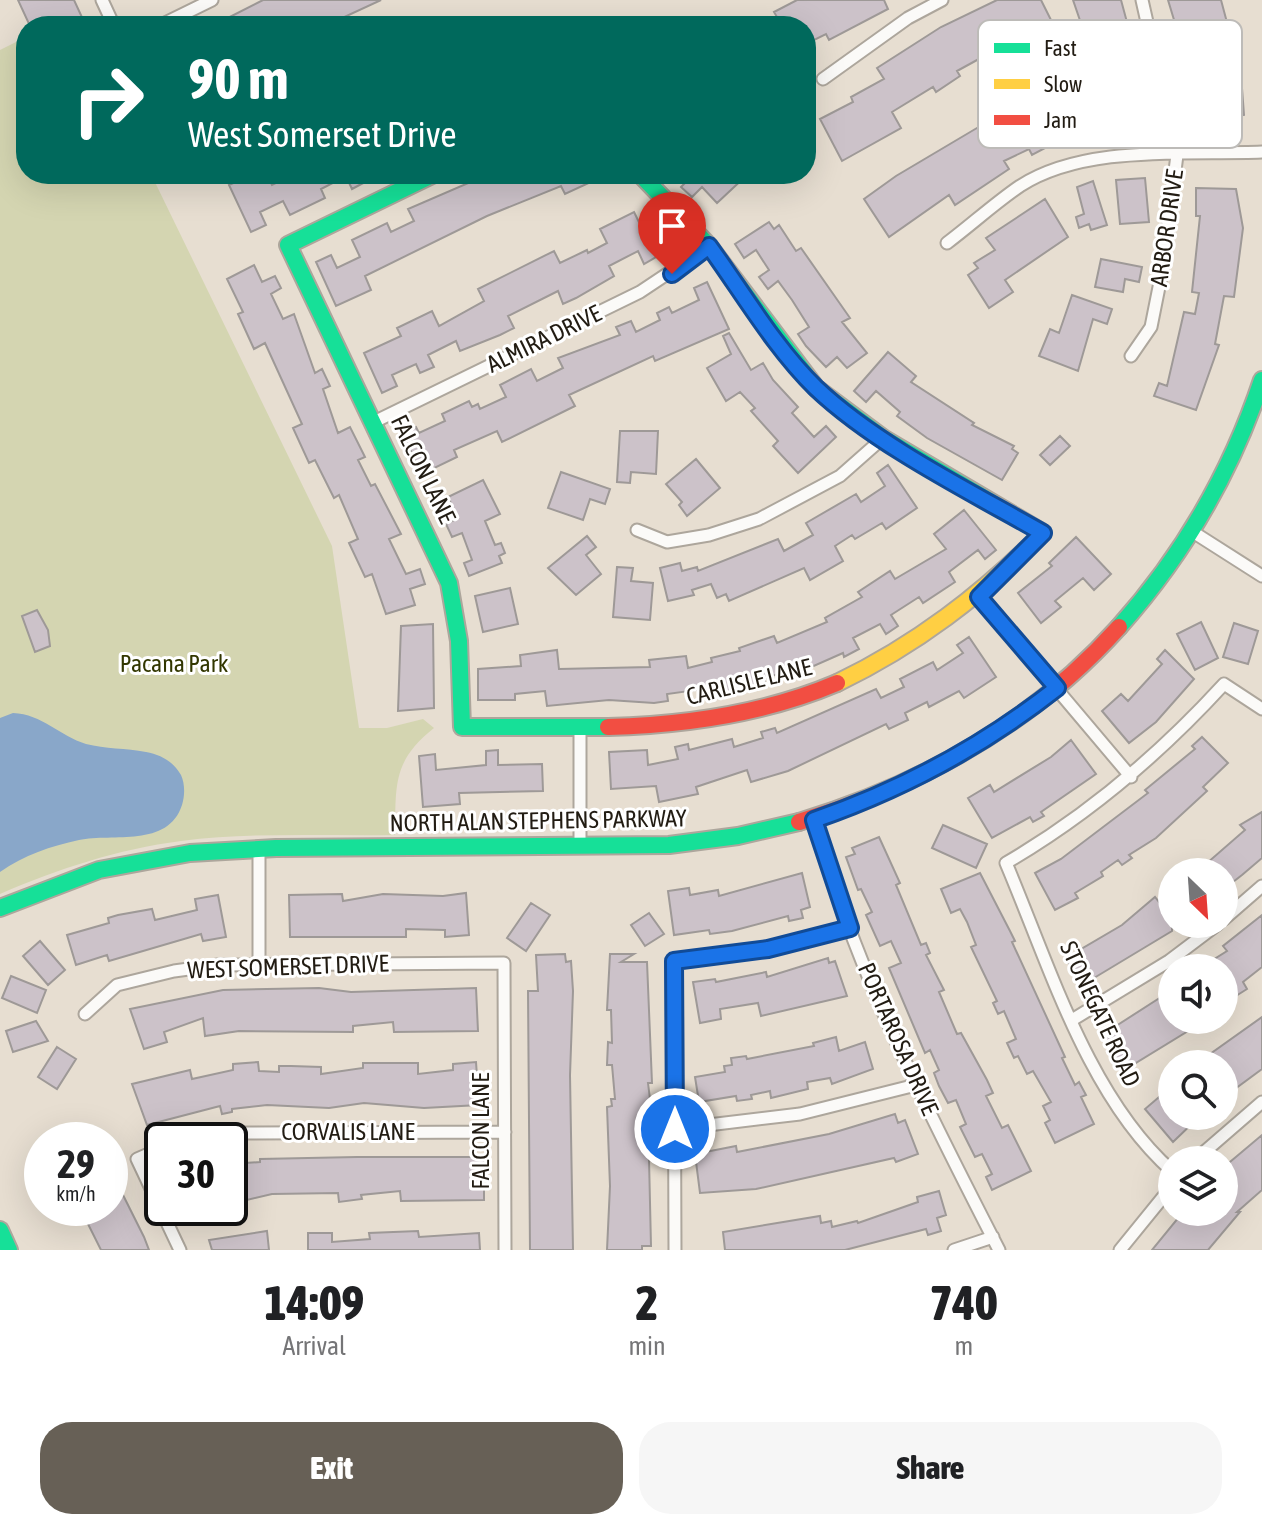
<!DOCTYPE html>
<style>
body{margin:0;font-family:"Asap Condensed",sans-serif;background:#f6f6f6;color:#202124;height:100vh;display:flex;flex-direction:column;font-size:30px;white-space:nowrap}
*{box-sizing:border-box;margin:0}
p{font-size:26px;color:#757577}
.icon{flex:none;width:44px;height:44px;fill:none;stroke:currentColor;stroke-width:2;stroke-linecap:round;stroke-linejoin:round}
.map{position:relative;height:1250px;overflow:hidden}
.side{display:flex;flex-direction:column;background:#fff;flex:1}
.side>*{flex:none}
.top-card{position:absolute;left:16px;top:16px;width:800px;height:168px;border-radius:32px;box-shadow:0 8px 32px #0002;background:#00695c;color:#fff;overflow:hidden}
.needle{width:52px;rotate:155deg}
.tools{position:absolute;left:1158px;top:858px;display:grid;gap:16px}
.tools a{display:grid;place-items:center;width:80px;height:80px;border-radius:50%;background:#fff;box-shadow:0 8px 32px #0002;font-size:40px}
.speed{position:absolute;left:24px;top:1122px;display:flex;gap:16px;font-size:40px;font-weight:700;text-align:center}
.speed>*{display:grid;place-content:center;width:104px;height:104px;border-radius:50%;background:#fff;box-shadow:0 8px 32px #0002;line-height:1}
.speed small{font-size:20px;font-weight:400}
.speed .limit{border:4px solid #111;border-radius:12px;background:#fff;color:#111}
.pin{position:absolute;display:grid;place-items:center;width:68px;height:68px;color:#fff;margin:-82px -34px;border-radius:50% 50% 50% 0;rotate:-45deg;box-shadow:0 0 8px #0007}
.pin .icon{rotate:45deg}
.me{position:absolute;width:88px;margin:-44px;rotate:0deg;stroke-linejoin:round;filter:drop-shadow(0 0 6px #0008)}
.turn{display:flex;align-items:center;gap:28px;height:168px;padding:0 40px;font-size:36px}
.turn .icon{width:104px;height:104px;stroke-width:2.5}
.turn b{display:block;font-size:56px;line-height:68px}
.eta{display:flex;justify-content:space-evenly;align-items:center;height:136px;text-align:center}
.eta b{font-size:48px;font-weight:800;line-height:56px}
.button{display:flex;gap:16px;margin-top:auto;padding:16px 40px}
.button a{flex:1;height:92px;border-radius:32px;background:#676056;color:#fff;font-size:32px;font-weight:800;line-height:92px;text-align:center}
.button a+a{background:#f6f6f6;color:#202124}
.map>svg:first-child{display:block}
</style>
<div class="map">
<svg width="1262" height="1250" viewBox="0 0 1262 1250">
<rect width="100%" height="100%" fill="#e7ded1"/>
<!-- green -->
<path fill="#d4d5b1" d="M20,40L26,54V174H151L332,546L359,728H387L423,719L434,728C392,761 396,786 395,835C324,836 251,832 181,841C118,849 58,869 0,894V50Z"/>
<!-- water -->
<path fill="#89a7c9" d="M13,713C42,714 60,736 86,744C105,749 126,748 146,752C161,755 173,761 181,775C185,784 185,795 182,805C168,848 113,833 79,840C51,846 24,855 0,872V718Z"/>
<!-- building -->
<path fill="#ccc2c9" stroke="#9e9997" stroke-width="2" d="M18,0H74L86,26H30Z
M263,0H381L325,26H212Z
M797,0H884L888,9L829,40L826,34L806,44V26H760L777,17L774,12Z
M997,0H1041L1053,24L988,54L957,71L960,76L936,92L933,87L892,112L901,128L842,161L820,119L853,102L851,97L884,79L877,68L941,27Z
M1073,0H1121L1145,89L1142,90L1148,132L1106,138L1100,99L1096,100L1089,72L1097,70Z
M1168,0H1221L1241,75L1244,115L1194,122L1188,77L1191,76Z
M1070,100L1080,136L1065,140L1062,130L1039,136L1045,148L1032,155L1029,149L1004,161L1009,169L955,205L949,195L889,237L864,199L896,176L982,125L985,130L1026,110Z
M253,174H267L272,185L294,174H380L352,189L346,176L321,189L325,198L290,215L283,201L260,212L266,225L251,232L229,185Z
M489,174H608L565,194L561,186L487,216L365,276L371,290L336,306L316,262L331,255L337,268L360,257L352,240L387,223L391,232L414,221L408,209Z
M694,174H748L717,203L702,187L692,197L681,187Z
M1145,178L1149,222L1120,224L1116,180Z
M1093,181L1107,225L1091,230L1089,224L1079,228L1076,217L1084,214L1077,187Z
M1196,188L1236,189L1243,228L1234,297L1224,296L1215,344L1219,345L1196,410L1154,396L1159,383L1167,386L1184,312L1195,314L1199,293L1192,292L1200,216H1196Z
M1045,199L1068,237L1005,280L1013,292L989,308L968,275L978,268L974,263L995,250L986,238Z
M634,212L656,257L644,264L638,251L609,266L614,276L576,298L563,304L558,291L508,316L514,328L500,335L460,351L456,341L428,355L434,367L420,373L416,364L392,375L397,386L382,393L364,353L401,336L397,328L432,311L439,326L484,301L478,289L554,251L560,263L587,250L588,253L607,243L600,229Z
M769,222L774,229L779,225L796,251L801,248L850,318L842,322L867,353L847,368L837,357L826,367L806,346L798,334L809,327L792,300L778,281L768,289L759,277L769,270L756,250L744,258L735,244Z
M1101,259L1142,267L1139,282L1125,279L1123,292L1095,287Z
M254,265L262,282L275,276L281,288L271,294L283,319L294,314L315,373L322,369L330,386L323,389L338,433L350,427L365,457L358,460L371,486L375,484L401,534L389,539L406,574L420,569L425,584L410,589L415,605L386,614L372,574L365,577L349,543L358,539L339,495L334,498L315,460L309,463L293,428L302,424L265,343L254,349L238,314L243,312L227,279Z
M707,282L729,329L655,361L653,356L569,395L575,406L502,442L497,431L454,450L457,457L422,474L402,433L416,427L419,433L445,421L442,414L469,401L472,407L478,404L480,409L506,397L500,385L531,369L537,381L563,368L558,358L620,335L616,327L631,321L636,332L660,320L657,313L669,307L672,313L699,300L694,288Z
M1072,295L1112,309L1107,324L1093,319L1078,371L1039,356L1050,329L1059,333Z
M729,333L751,370L763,363L773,380L798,407L792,413L814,437L826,426L836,437L798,473L773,446L778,441L751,411L755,408L740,392L726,401L707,368L731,354L723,336Z
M888,352L916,376L911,382L974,423L972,425L1014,446L1012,449L1018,453L1002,480L927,438L897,416L900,412L876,391L866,402L854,391Z
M620,431H658L656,474L631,472L630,483L617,482Z
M1060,436L1070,446L1050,465L1040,455Z
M696,459L720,488L687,516L679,505L682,502L666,484Z
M888,465L917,508L886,529L882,523L855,539L852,535L835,546L843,561L810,580L804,568L729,601L726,594L717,598L711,584L692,590L694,595L668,601L660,568L680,563L682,571L697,567L698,571L778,539L784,551L813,535L806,523L856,494L861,502L885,486L877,473Z
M561,472L610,489L605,504L590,499L583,520L548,508Z
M483,480L500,514L485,521L495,545L501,543L505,553L499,556L502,563L469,576L464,563L472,560L462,533L452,537L446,524L458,518L448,497Z
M964,510L996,550L985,559L978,550L949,572L955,582L923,603L919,597L891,615L898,626L886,634L880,624L853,638L859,649L844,657L843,653L798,673L796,667L764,679L766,684L753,688L705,697L703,689L667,694L668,701L654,703L609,700L547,706L545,691L515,694V700H478V669L521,666L520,655L557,650L559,669L650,667L649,660L686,656L688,668L712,662L711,658L740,651L739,648L774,636L777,643L827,622L825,618L862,597L858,592L890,571L895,579L946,549L934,534Z
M587,536L596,547L586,555L601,574L576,595L548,568Z
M1076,537L1111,574L1094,590L1083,578L1055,601L1061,607L1041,623L1018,593L1052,566L1049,563Z
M617,567L633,568L631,581L653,583L650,620L613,617Z
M510,588L518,624L483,632L475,596Z
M37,610L48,630L50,646L35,652L22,616Z
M1201,622L1218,658L1195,670L1177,634Z
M1234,623L1258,631L1248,664L1223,657Z
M433,624L434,708L398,711L401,626Z
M969,637L996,677L964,698L959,691L929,707L927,702L905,713L908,720L889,729L886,724L788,771L751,782L747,770L696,787L698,794L659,802L656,786L611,789L609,752L647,750L648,765L678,759L675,747L688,744L689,750L732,739L734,747L763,738L761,732L775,728L777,733L876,689L881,698L904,687L900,679L933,662L937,670L963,653L957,645Z
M1165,650L1194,679L1156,722L1129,743L1102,711L1121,694L1128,701L1162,664L1157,659Z
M1202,737L1228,763L1203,787L1207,791L1156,838L1129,855L1132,858L1122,865L1118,860L1101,872L1103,876L1075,893L1078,898L1055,910L1035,873L1061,859L1148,793L1145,790L1195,749L1192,746Z
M1071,740L1096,774L1041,812L1044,816L1033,822L1030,817L992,838L968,798L990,785L994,792L1051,757Z
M498,750V765L542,764L543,791L459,793L460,804L423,807L419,756L435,754L436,770L486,765V751Z
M1262,812V858L1242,875L1224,889V872H1188L1202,860L1206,864L1245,830L1240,825Z
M943,825L987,844L976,868L932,848Z
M879,837L900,883L896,885L921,945L926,943L930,953L926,955L944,990L939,992L957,1034L961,1033L987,1080L993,1093L986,1096L1002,1128L1008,1125L1031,1171L992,1190L986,1177L992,1174L982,1154L975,1157L960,1127L966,1124L956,1100L948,1103L939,1086L934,1073L939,1070L930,1050L925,1053L889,968L901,963L891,941L880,946L866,915L872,912L861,889L858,890L846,857L855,854L852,848Z
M802,873L810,907L801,910L803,918L789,921L788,916L732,931L710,934L709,930L674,935L668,891L689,888L690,895L718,890L719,896Z
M980,873L1010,931L1015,941L1012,942L1065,1057L1062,1058L1075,1085L1079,1082L1086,1095L1081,1097L1094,1124L1055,1143L1045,1123L1050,1120L1043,1106L1051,1102L1033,1071L1027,1074L1018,1056L1014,1058L1007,1043L1016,1039L1004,1011L998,1014L993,1003L997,1001L971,947L976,945L967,922L960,909L951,913L941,889Z
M466,893L469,935L445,937V930L406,929V937H290L289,895L342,894L343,901L383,894L443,896Z
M1172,894V931L1089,981L1086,976L1077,980L1066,958L1122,925L1155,897L1159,902Z
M218,895L226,937L203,941L201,934L109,961L107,955L76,965L67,935L109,923L108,918L118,915L152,909L155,920L197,910L195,899Z
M531,903L550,915L526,951L507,938Z
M649,913L664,934L645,946L631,925Z
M1262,915V967L1243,982L1247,989L1228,1001L1224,995V968H1200L1227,951L1223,946Z
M40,941L65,970L48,985L23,956Z
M565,954L566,962L571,961L573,991L570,1075L573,1250H530L528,991H538L536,955Z
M610,954H634L621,962H647L652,1083H648L652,1115H648L651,1246H642V1250H607L610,1186L607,1107L612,1106L611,1099H615L612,1065H607L608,1042L612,1043L611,1010H607Z
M828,958L829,963L835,961L847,996L761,1016L758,1003L720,1009L721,1019L700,1023L693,982L715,979L716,982L766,972L767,977Z
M11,976L46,990L37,1013L2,998Z
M319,988L351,992L476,988L478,1031L394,1032L393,1022L353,1026V1032L239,1031L205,1036L203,1018L164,1032L167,1042L144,1049L130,1009L223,990Z
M1172,990V1020H1206L1121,1072L1102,1035Z
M1262,1017V1069L1224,1097V1064H1196Z
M36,1021L48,1041L13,1052L6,1031Z
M836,1037L839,1051L865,1042L873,1069L832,1084L830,1078L807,1082L808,1089L771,1098L770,1091L751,1095L752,1099L737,1101L736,1096L699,1102L695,1077L725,1072L724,1066L732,1065L731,1058L746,1056L747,1059L814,1046L813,1043Z
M57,1047L76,1059L57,1089L38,1077Z
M258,1062L259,1071L279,1072V1066H291L321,1067V1074L363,1068V1063H418V1074L453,1070V1064L476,1062L479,1105L424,1108L364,1103L329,1108L267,1105L232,1109V1112L222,1114L220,1106L147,1125L132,1084L190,1070L192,1079L233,1070V1064Z
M1172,1086V1116H1200L1173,1142L1145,1109Z
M895,1114L898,1123L905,1120L918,1154L896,1162L894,1158L756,1189L700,1193L695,1154L736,1146L737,1152L829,1134Z
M1262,1135V1190L1237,1212H1240L1208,1250H1152L1183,1212H1224V1167Z
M357,1157H484V1200L401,1201L400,1191L361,1195L362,1199L339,1202L338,1193L272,1194L230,1204V1164L260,1162V1159Z
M110,1169L144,1237L149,1250H101L80,1208H110Z
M939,1191L946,1215L937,1218L941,1231L928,1235L926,1229L845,1250H725L723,1232L820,1216L821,1223L831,1221L832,1227L857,1221L858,1223L918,1202L917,1197Z
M267,1231L269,1250H212L209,1240Z
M418,1231L419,1237L479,1233L480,1250H308V1233H332V1242L370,1239L369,1233Z"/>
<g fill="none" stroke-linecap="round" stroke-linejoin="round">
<defs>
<path id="street" d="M102,0L114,26
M159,26L212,0
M823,79L908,18L942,0
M947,243C971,225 995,203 1020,186C1085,144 1187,155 1262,152
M1131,356L1151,327L1162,272L1177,155L1142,0
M374,422L640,292L709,246
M637,530L667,542L709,535L759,519L840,476L883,438
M1193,532L1262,576
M979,597L1131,777
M580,726V846
M814,820C855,970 928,1112 999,1250
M259,848V963
M1224,919L1262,886
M85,1014L117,985L174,971L218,965L504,963L505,1250
M1072,1020L1169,961L1218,924
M675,1129L800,1114L916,1085
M193,1140L226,1133L505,1132
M162,1148L137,1159L180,1250
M1195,1160L1262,1102
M1172,1171C1088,1097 1049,964 1006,863C1090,814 1159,755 1224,684L1262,709
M675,1250L674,961L768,949L850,928
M954,1250L993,1237
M1120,1250L1172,1186"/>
<path id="fast" d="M434,174L288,245L449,583L459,641L462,727H608
M640,174L709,246L816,388L883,438L1040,531
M1119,627C1184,554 1231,473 1262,380
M0,908L99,870L190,853L276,848L669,845L738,836L799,822
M0,1230L9,1250"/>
<path id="slow" d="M837,683C916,645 981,595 1043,533L1040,531"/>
<path id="jam" d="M608,727C687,725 764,714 837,683
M799,822C921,785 1033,723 1119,627"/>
</defs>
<!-- street casing -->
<use href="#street" stroke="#ada69c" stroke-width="15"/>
<!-- fast casing -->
<use href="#fast" stroke="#ada69c" stroke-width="20"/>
<!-- slow casing -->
<use href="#slow" stroke="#ada69c" stroke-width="20"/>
<!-- jam casing -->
<use href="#jam" stroke="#ada69c" stroke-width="20"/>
<!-- street -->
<use href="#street" stroke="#fbfaf8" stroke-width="11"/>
<!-- fast -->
<use href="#fast" stroke="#16e098" stroke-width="16"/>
<!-- slow -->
<use href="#slow" stroke="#ffcf43" stroke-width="16"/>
<!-- jam -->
<use href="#jam" stroke="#f24e42" stroke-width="16"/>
</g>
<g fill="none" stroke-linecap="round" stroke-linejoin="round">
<defs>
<path id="route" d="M672,274L709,246C743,293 775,348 816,388C876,445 971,492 1043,533L979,597L1057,688C982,747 904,789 814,820L850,928L768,949L674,961L675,1129"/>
</defs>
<!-- route casing -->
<use href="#route" stroke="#114b97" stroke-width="20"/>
<!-- route -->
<use href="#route" stroke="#1a73e8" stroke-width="14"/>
</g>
<g text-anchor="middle" stroke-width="6" stroke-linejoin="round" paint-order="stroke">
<!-- street labels -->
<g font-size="24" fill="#221c13" stroke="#fff">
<text transform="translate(1167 228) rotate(-82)" y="8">ARBOR DRIVE</text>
<text transform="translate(544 339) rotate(-26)" y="8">ALMIRA DRIVE</text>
<text transform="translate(423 469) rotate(64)" y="8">FALCON LANE</text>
<text transform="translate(749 682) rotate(-14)" y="8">CARLISLE LANE</text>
<text transform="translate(538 821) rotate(-1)" y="8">NORTH ALAN STEPHENS PARKWAY</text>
<text transform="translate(288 967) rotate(-2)" y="8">WEST SOMERSET DRIVE</text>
<text transform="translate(1100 1014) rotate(65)" y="8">STONEGATE ROAD</text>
<text transform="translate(898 1039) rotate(66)" y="8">PORTAROSA DRIVE</text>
<text transform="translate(481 1131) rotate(-90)" y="8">FALCON LANE</text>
<text x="348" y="1140">CORVALIS LANE</text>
</g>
<!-- park labels -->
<g font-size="24" fill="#323700" stroke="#fff">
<text x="174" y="672">Pacana Park</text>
</g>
</g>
<!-- legend -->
<rect x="978" y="20" width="264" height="128" rx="12" fill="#fff" stroke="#bdbbb8" stroke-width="2"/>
<rect x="994" y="43" width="36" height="10" fill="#16e098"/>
<rect x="994" y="79" width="36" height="10" fill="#ffcf43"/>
<rect x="994" y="115" width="36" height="10" fill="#f24e42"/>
<g font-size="22" fill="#221c13">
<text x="1044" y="56">Fast</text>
<text x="1044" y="92">Slow</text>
<text x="1044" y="128">Jam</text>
</g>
</svg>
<div class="tools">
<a><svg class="needle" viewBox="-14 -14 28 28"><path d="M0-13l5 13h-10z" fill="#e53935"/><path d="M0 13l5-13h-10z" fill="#757577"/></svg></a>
<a><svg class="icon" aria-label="sound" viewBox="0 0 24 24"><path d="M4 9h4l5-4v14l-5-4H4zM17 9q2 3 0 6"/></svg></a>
<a><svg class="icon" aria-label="search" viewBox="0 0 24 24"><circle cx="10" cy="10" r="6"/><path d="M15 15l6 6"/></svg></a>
<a><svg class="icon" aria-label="layers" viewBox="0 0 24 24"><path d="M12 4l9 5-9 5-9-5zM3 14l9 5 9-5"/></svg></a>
</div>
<div class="speed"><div>29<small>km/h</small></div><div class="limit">30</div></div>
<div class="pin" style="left:672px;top:274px;background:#d93025"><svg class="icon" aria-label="arrive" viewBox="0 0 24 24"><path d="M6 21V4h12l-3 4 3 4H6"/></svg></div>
<svg class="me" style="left:675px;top:1129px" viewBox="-20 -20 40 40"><circle r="17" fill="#1a73e8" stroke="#fff" stroke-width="3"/><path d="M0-11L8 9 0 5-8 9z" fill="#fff"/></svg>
<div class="top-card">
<div class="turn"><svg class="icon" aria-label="right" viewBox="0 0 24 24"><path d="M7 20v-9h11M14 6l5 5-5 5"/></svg><div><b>90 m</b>West Somerset Drive</div></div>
</div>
</div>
<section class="side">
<div class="eta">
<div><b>14:09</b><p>Arrival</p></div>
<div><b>2</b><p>min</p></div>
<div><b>740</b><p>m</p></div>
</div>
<div class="button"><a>Exit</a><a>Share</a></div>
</section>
